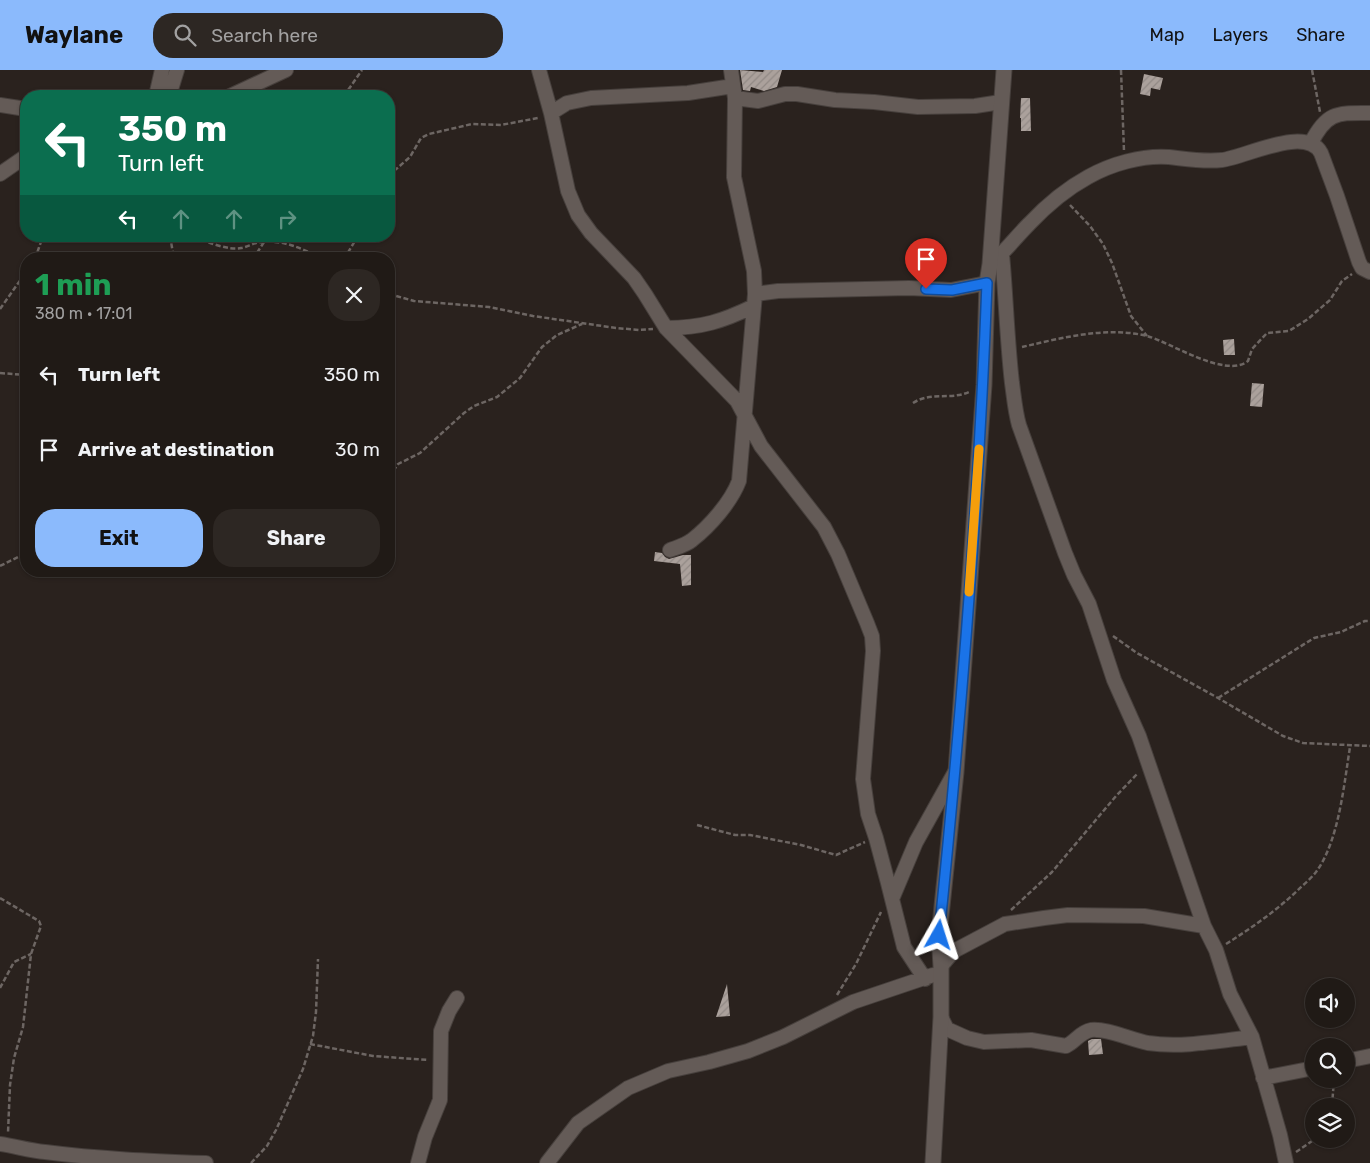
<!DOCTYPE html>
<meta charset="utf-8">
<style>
body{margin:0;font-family:Rubik,sans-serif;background:#2d2723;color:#f1f3f6;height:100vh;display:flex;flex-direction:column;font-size:19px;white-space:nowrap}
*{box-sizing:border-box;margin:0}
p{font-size:16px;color:#a2a1a1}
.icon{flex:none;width:28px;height:28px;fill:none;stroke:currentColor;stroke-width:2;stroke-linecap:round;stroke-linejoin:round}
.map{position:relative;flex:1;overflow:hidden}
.side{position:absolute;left:20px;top:182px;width:375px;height:325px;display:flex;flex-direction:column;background:#201a16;border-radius:20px;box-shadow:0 1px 4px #0004,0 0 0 1px #3d3835}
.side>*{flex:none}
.banner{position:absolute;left:20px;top:20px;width:375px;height:152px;border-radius:20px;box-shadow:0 1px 4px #0004,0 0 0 1px #3d3835;background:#0b6e4f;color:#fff;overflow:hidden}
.fabs{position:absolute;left:1305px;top:908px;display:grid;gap:10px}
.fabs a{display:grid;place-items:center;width:50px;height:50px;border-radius:50%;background:#201a16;box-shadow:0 1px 4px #0004,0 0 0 1px #3d3835;font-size:25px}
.pin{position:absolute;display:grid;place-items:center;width:42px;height:42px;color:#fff;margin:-51px -21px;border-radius:50% 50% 50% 0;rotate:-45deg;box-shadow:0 0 5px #0007}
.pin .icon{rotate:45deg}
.me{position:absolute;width:55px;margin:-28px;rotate:6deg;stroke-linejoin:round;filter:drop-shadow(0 0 4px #0008)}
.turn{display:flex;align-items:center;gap:18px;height:105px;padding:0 15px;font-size:22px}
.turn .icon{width:65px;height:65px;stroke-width:2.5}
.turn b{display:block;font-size:35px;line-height:42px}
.lanes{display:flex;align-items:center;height:48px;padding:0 15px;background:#0003;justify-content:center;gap:25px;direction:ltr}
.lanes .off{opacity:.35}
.round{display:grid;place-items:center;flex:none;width:52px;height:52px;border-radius:20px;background:#2d2723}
.headline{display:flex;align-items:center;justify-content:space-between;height:85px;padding:0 15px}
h1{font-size:30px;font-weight:700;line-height:38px;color:#1e9e55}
.cta{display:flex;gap:10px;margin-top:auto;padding:10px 15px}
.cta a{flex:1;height:58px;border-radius:20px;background:#8bbafc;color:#111;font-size:20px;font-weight:700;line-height:58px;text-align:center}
.cta a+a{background:#2d2723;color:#f1f3f6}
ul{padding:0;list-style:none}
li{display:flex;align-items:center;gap:15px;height:75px;padding:0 15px}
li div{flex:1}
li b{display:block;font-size:19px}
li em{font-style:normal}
header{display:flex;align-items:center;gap:30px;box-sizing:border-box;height:70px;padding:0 25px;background:#8bbafc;color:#111}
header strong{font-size:24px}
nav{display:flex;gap:28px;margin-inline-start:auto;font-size:18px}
.search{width:350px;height:45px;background:#2d2723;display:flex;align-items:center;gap:12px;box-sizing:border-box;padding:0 18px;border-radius:20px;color:#a2a1a1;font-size:19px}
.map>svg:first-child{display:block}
</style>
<header>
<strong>Waylane</strong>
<div class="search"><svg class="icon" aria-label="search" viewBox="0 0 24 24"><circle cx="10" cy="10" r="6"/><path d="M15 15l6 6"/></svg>Search here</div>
<nav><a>Map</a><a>Layers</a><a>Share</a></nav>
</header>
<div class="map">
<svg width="1370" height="1093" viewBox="0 0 1370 1093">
<defs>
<pattern id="building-hatch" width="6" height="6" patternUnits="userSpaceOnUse" patternTransform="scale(1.25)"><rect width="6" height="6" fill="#aba19c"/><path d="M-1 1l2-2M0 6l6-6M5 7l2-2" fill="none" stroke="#918985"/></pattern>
</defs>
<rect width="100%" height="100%" fill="#2a221e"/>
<!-- building -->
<path fill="url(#building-hatch)" d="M740,0L763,2L764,0H782L777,17L764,21L751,17L750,21L743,20Z
M1144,4L1163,8L1160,20L1151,18L1150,26L1140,24Z
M1021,28H1030L1031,61H1021V48H1020Z
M1234,269L1235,285H1224L1223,270Z
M1252,313L1264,314L1262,337L1250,336Z
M655,482L662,483L665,487L669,489L683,485H691V515L682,516L680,494L654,491Z
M727,914L730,946L716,947Z
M1092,969H1101L1103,984L1089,985L1088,971Z"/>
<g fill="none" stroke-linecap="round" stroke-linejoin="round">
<defs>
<path id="street" d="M539,0L551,43L568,121L578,145L591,163L634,208L645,224L666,258L737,331L761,376L824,457L838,484L867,553L872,566L873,581L863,709L868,744L876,768L888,813L904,877L925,909
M156,26L162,0
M169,26L177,0
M230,26L286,0
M735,28L758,31L785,24H797L835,30L874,32L918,37L975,36L1001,32
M0,35L26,39
M551,43L567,33L591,28L688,23L733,16
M1311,73C1327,41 1338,43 1370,43
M0,104L26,86
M1002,184C1006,227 1007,270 1012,313C1014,327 1015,341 1019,355L1065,483L1074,505L1089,534L1114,610L1139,666L1204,856L1216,880L1230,924L1252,967L1280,1065L1286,1093
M995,190C1007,179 1017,166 1029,154C1046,136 1066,119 1088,107C1111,94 1142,85 1169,87C1187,89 1203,92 1222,90C1246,87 1306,55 1321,83L1337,126L1359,192L1362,198L1370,202
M755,224L778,221L909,218L951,220L987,213
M666,258C702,258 723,251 754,236
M670,480C678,477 686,475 692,470C710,456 731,432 739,411L755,224L754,201L734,107L735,28L731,0
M892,829L916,772L955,702
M941,896L954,881L1005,854L1044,848L1068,845L1144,846L1204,856
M941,947L947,959L967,968L984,972L1031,970L1066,976C1075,972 1080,962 1091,960C1106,958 1132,970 1148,973C1181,978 1218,971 1252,967
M1346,991L1370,986
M1263,1008L1314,998
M0,1074C15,1076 30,1081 45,1082C99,1089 152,1091 206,1093
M418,1093L425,1067L440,1030L441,961L449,941L457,928
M547,1093L578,1053L628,1018L668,1001L709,992L748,981L783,967L853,932L933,905"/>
<path id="secondary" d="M933,1093L941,947V896L939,865L956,702L984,315L987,213L990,194L1004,0"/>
</defs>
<!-- street casing -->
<use href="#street" stroke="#47403d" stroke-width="16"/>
<!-- secondary casing -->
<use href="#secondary" stroke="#47403d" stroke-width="17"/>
<!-- path -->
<path stroke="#6d6663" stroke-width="2.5" stroke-dasharray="5 2.5" stroke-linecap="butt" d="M1121,0L1124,81
M1312,0L1320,42
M344,26L362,0
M389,115L394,101L410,87L421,68L429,64L472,54L501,55L538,48
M1070,135L1090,156L1103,174L1112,193L1131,246L1147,266
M170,166L174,189
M195,166C205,172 230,181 241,178C248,177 254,172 263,172C285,170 303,179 323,189
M35,189L43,166
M253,189L268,166
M344,189L358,166
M389,224L414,231L489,237L533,246L616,258L639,260L653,259
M0,239L26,202
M1022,277C1061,268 1107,256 1147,266C1170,272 1225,309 1248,291L1252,279L1267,263L1289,261L1308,249L1330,230L1342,211L1352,204
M0,303L26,305
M913,333C931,321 952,331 971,321
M389,407L398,394L420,383L464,343L474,336L497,327L520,308L542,277L557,265L582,254
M0,496L26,483
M1113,566L1137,583L1218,628L1283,666L1303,673L1370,676
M1218,628L1314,568L1341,562L1365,551H1370
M697,755L735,765H750L801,775L836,785L865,772
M0,828L39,851L41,856L31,884L23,957L14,988L10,1015L8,1063
M1011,840L1052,802L1116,726L1138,703
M1226,874C1253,857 1279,839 1302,816C1307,812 1312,807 1316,802C1339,771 1344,714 1350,677
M0,918L14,892L31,884
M837,925L856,894L881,842
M310,974L373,986L428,990
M1332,1036L1334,1009
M1296,1082L1315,1069
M251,1093L267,1076L276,1060L303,999L313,966L316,942L318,889"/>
<!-- street -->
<use href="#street" stroke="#645b57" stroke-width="14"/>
<!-- secondary -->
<use href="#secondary" stroke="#645b57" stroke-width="15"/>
</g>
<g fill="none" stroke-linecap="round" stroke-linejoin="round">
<defs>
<path id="route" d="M926,219L952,220L987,213C979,431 961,649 939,865"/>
</defs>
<!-- route casing -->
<use href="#route" stroke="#114b97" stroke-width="12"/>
<!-- route -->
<use href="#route" stroke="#1a73e8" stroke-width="9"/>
<!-- slow -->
<path stroke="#f59e0b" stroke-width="9" d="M969,522L979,379"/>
</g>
</svg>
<div class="fabs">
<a><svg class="icon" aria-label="sound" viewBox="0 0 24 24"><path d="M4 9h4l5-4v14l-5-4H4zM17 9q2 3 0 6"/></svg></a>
<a><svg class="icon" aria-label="search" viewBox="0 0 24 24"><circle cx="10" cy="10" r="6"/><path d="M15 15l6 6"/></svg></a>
<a><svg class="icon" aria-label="layers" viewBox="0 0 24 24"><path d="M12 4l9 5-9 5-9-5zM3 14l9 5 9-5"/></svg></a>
</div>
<div class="pin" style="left:926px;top:219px;background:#d93025"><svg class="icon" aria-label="arrive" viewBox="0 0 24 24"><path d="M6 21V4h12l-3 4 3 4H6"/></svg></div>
<svg class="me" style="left:939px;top:865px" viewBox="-20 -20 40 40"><path d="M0-17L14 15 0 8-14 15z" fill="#1a73e8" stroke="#fff" stroke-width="4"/></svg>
<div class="banner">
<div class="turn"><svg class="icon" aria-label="left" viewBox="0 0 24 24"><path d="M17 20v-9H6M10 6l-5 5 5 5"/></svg><div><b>350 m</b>Turn left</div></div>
<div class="lanes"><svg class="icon" aria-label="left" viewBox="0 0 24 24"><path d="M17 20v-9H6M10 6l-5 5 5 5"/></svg><svg class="icon off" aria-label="ahead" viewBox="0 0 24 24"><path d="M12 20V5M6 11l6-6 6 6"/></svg><svg class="icon off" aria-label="ahead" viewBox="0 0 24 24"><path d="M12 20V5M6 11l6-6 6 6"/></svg><svg class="icon off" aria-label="right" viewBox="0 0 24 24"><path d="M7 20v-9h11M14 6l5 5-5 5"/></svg></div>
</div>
<section class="side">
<div class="headline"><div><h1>1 min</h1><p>380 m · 17:01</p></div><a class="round"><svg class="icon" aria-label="close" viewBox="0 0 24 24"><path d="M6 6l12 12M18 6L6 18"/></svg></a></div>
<ul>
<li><svg class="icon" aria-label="left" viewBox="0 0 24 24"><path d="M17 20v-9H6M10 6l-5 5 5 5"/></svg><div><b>Turn left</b></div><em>350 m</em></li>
<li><svg class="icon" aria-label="arrive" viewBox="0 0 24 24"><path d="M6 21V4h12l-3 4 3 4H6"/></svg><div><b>Arrive at destination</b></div><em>30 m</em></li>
</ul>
<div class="cta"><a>Exit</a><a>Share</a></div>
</section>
</div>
